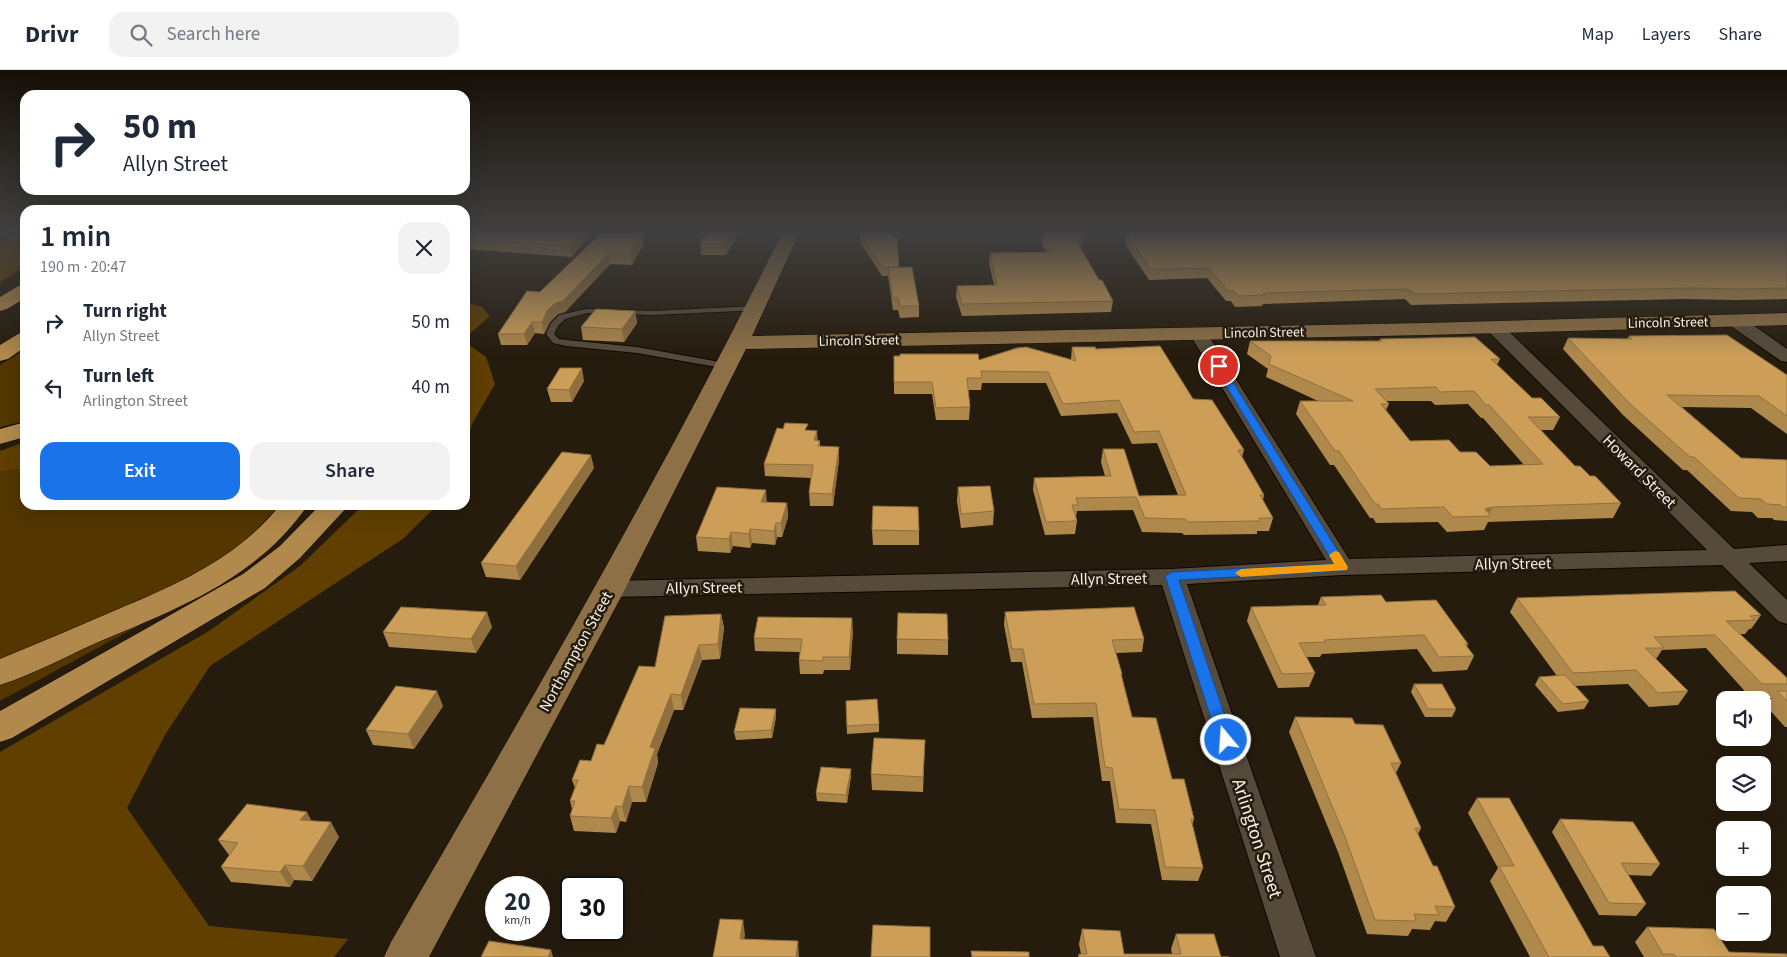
<!DOCTYPE html>
<meta charset="utf-8">
<style>
body{margin:0;font-family:"Source Sans 3",sans-serif;background:#f2f2f3;color:#1f2937;height:100vh;display:flex;flex-direction:column;font-size:19px;white-space:nowrap}
*{box-sizing:border-box;margin:0}
p{font-size:16px;color:#747a83}
.icon{flex:none;width:28px;height:28px;fill:none;stroke:currentColor;stroke-width:2;stroke-linecap:round;stroke-linejoin:round}
.map{position:relative;flex:1;overflow:hidden}
.sheet{position:absolute;left:20px;top:135px;width:450px;height:305px;display:flex;flex-direction:column;background:#fff;border-radius:15px;box-shadow:0 5px 20px #0002}
.sheet>*{flex:none}
.top-card{position:absolute;left:20px;top:20px;width:450px;height:105px;border-radius:15px;box-shadow:0 5px 20px #0002;background:#fff;color:#1f2937;overflow:hidden}
.fabs{position:absolute;left:1716px;top:621px;display:grid;gap:10px}
.fabs a{display:grid;place-items:center;width:55px;height:55px;border-radius:10px;background:#fff;box-shadow:0 5px 20px #0002;font-size:25px}
.speed{position:absolute;left:485px;top:806px;display:flex;gap:10px;font-size:25px;font-weight:700;text-align:center}
.speed>*{display:grid;place-content:center;width:65px;height:65px;border-radius:50%;background:#fff;box-shadow:0 5px 20px #0002;line-height:1}
.speed small{font-size:12px;font-weight:400}
.speed .limit{border:2px solid #111;border-radius:8px;background:#fff;color:#111}
.pin{position:absolute;display:grid;place-items:center;width:42px;height:42px;color:#fff;margin:-21px;border:2px solid #fff;border-radius:50%;box-shadow:0 1px 5px #0007}
.me{position:absolute;width:55px;margin:-28px;rotate:342deg;stroke-linejoin:round;filter:drop-shadow(0 0 4px #0008)}
.turn{display:flex;align-items:center;gap:18px;height:105px;padding:0 20px;font-size:22px}
.turn .icon{width:65px;height:65px;stroke-width:2.5}
.turn b{display:block;font-size:35px;line-height:42px}
.round{display:grid;place-items:center;flex:none;width:52px;height:52px;border-radius:15px;background:#f2f2f3}
.head{display:flex;align-items:center;justify-content:space-between;height:85px;padding:0 20px}
h1{font-size:30px;font-weight:600;line-height:38px}
.button{display:flex;gap:10px;margin-top:auto;padding:10px 20px}
.button a{flex:1;height:58px;border-radius:15px;background:#1a73e8;color:#fff;font-size:20px;font-weight:600;line-height:58px;text-align:center}
.button a+a{background:#f2f2f3;color:#1f2937}
ul{padding:0;list-style:none}
li{display:flex;align-items:center;gap:15px;height:65px;padding:0 20px}
li div{flex:1}
li b{display:block;font-size:19px}
li em{font-style:normal}
header{display:flex;align-items:center;gap:30px;box-sizing:border-box;height:70px;padding:0 25px;background:#fff;border-bottom:1px solid #e0e1e3}
header strong{font-size:24px}
nav{display:flex;gap:28px;margin-inline-start:auto;font-size:18px}
.search{width:350px;height:45px;background:#f2f2f3;display:flex;align-items:center;gap:12px;box-sizing:border-box;padding:0 18px;border-radius:15px;color:#747a83;font-size:19px}
.map>svg:first-child{display:block}
</style>
<header>
<strong>Drivr</strong>
<div class="search"><svg class="icon" aria-label="search" viewBox="0 0 24 24"><circle cx="10" cy="10" r="6"/><path d="M15 15l6 6"/></svg>Search here</div>
<nav><a>Map</a><a>Layers</a><a>Share</a></nav>
</header>
<div class="map">
<svg width="1787" height="887" viewBox="0 0 1787 887">
<rect width="100%" height="100%" fill="#261c0d"/>
<!-- green -->
<path fill="#533600" d="M25,280V351L0,357V295Z
M25,398V435H280L246,470L220,490L184,513L0,594V402Z
M138,556L0,631V615L128,558Z"/>
<!-- forest -->
<path fill="#603f01" d="M21,161H25V196L0,212V172Z
M465,232L482,237L490,246L465,268Z
M465,272L486,287L495,314L472,354L465,379Z
M25,372V398L0,402V381Z
M363,435H437L404,468L210,596L165,665L127,738L209,856L348,869L334,887H0V682L209,561L300,496Z"/>
<g fill="none" stroke-linecap="round" stroke-linejoin="round">
<defs>
<path id="service" d="M757,236H760V240L652,245L587,243L565,249L558,256L554,264L559,269L566,270L637,277L731,294V298L728,299L637,283L566,276L553,273L546,264L551,253L559,245L587,239L652,241Z"/>
<path id="minor" d="M1734,245L1740,246L1787,279V292L1781,291L1728,254L1726,250L1728,246Z
M1494,252L1500,253L1734,479L1787,475V491L1749,493L1787,530V554L1778,551L1722,495L1342,505L1187,514L1316,887H1280L1162,515L610,527L601,525L598,519L601,513L610,511L1172,499L1326,490L1189,263L1192,259L1198,258L1204,259L1207,263L1349,489L1707,480L1488,261L1486,257L1488,253Z"/>
<path id="primary" d="M783,161H800L752,266L1427,253L1787,243V255L1427,265L746,279L621,527L429,887H384L391,872C527,638 663,404 783,161Z"/>
<path id="motorway" d="M25,214V228L7,239L0,241V227L18,216Z
M25,262V277L8,289L0,291V275L18,264Z
M25,352V367L0,374V359Z
M280,435H308C255,511 176,539 94,574C63,588 32,605 0,615V589C38,573 77,557 116,540C176,515 238,488 280,435Z
M320,435H349L300,488L265,518L12,668L0,672V641L243,504L280,476Z"/>
</defs>
<!-- service casing -->
<use href="#service" stroke="#0f0600" stroke-width="2"/>
<!-- minor casing -->
<use href="#minor" stroke="#0f0600" stroke-width="2"/>
<!-- primary casing -->
<use href="#primary" stroke="#0f0600" stroke-width="1"/>
<!-- motorway casing -->
<use href="#motorway" stroke="#0f0600" stroke-width="1"/>
<!-- service -->
<use href="#service" fill="#564b3b" fill-rule="evenodd"/>
<!-- minor -->
<use href="#minor" fill="#564b3b" fill-rule="evenodd"/>
<!-- primary -->
<use href="#primary" fill="#8d7045" fill-rule="evenodd"/>
<!-- motorway -->
<use href="#motorway" fill="#b2894c" fill-rule="evenodd"/>
</g>
<!-- wall -->
<path fill="#af884c" fill-rule="evenodd" d="M465,161H592L572,187L465,179Z
M708,161H740L726,185H701L700,174Z
M1085,161L1084,170L1080,177L1099,210L1113,231L1111,242L962,246L956,227L957,216L994,215L989,193L990,183L1046,182L1041,172L1042,162Z
M1128,161H1787V229L1736,230L1685,229L1411,235L1405,229L1263,234L1262,236L1235,237L1231,231H1226L1207,208L1149,210L1125,174L1126,164H1128Z
M642,163L644,173L632,195L610,194L565,242L558,244L550,252L544,264L535,263L527,275H501L498,264L540,222Z
M860,163L897,168L899,198L919,236V247L900,248L898,240H893L888,206H882L860,172Z
M635,241L637,253L624,272L583,270L581,257Z
M1629,266L1787,305V364L1751,338L1682,337L1741,388L1787,390V451L1774,450L1772,448H1758L1752,442L1731,441L1687,400H1683L1623,345L1563,279L1568,268L1627,269Z
M1380,269L1500,289L1497,295L1532,328L1560,347L1553,360H1541L1575,396L1590,406L1621,433L1613,448L1488,452L1484,460L1447,462L1438,452L1376,453L1373,448H1370L1334,395H1330L1296,344L1300,331H1318L1266,307L1268,299L1247,284L1250,271H1379ZM1387,331H1431L1435,335L1468,334L1481,348H1483L1524,395L1490,396L1460,382L1410,371L1386,340L1389,334Z
M1072,277L1096,279L1193,329L1244,380L1242,387L1264,425L1263,430L1273,448L1269,461H1257V464L1184,465L1182,463L1142,462L1133,440L1077,441L1076,447L1077,451L1075,464L1045,465L1033,420L1034,408L1105,406L1101,392L1103,379L1139,426L1178,425L1157,373L1132,374L1117,343L1061,346L1046,313H982L981,320H968L970,337L969,350H936L932,324H894V286L979,290L1071,289Z
M584,311L572,332H551L547,319Z
M808,360L817,361V371H820V376L839,390L833,436H810L809,423L811,408L765,406L764,394Z
M594,398L520,510L486,507L481,493Z
M958,417L994,441L993,455L961,458L957,431Z
M767,432L787,433L788,447L782,467H777L775,475L752,473L750,478L733,476L730,483L698,481L696,467Z
M872,460L919,461V475H873Z
M1321,527L1386,532L1468,574L1467,577L1474,586L1467,600L1433,602L1417,579L1322,584L1320,587H1306L1315,603L1309,617L1278,618L1247,551L1251,537L1318,535Z
M1517,528L1761,545L1751,559H1749L1745,564H1740L1787,608V657H1785L1766,636L1772,628H1751L1706,578L1662,580L1656,589L1688,621L1678,635L1649,637L1628,614L1575,616L1589,631L1584,639L1558,642L1535,615L1539,607L1557,606L1510,542Z
M1005,542L1144,569L1142,582L1116,583L1122,604V608L1132,647L1172,709L1194,749L1192,755L1203,798L1198,811L1162,810L1151,754L1116,753L1110,711H1102L1093,647L1032,648L1022,592H1011L1004,555Z
M721,544L724,558L720,589L702,590L683,640H674L657,684L658,693L646,732H632L626,752L620,751L616,763L574,761L570,746L572,739L570,731L575,718L572,710L591,691L604,675L655,597Z
M492,557L476,583L389,577L383,562Z
M853,561L850,600H824L823,604H800L799,590L800,582L755,581L754,568Z
M897,569L948,570V585L897,584Z
M1414,614L1456,639L1452,647H1425L1411,622Z
M846,631L879,654V662L847,664Z
M443,636L414,679L373,675L366,660Z
M776,647L772,668L736,670L734,662Z
M1295,647L1355,654L1401,693L1396,703L1421,758L1418,764L1433,796L1455,837L1446,852L1435,851L1430,860L1412,859L1408,866L1367,864L1338,782L1289,662Z
M925,670L923,722L872,720L871,704Z
M851,706L847,733L817,731L816,723Z
M1477,728L1593,876L1610,887H1530L1490,811L1498,798L1468,743Z
M1560,749L1660,794L1651,806L1628,805L1646,834L1636,846L1599,845L1552,762Z
M312,751L339,767L312,811L294,810L290,817L231,812L221,797L229,785L218,770Z
M1647,857L1729,882L1787,887H1644L1635,872Z
M1082,859L1124,884H1172L1171,879L1176,864L1221,887H1229H1078L1079,884H1081L1079,874Z"/>
<!-- shaded-wall -->
<path fill="#8f6f3e" d="M582,161H592L572,187L570,176Z
M732,161H740L726,185L725,174Z
M1085,161L1084,170L1075,182L1077,172Z
M642,163L644,173L632,195L630,184Z
M608,184L610,194L565,242L558,244L550,252L544,264L542,252L547,241Z
M635,241L637,253L624,272L622,259Z
M532,252L535,263L527,275L524,264Z
M582,298L584,311L572,332L569,320Z
M817,361L818,373L814,370Z
M839,377V390L833,436L832,424Z
M591,385L594,398L520,510L516,496Z
M766,420L767,434L761,432Z
M787,433L788,447L782,467L781,453Z
M1492,437L1489,446L1485,439Z
M776,453L777,467L775,475L774,461Z
M750,459L752,473L750,478L749,464Z
M731,462L733,476L730,483L729,469Z
M487,542L492,557L476,583L471,569Z
M721,544L724,558L720,589L718,574Z
M852,548L853,561L850,600L849,587Z
M699,575L702,590L683,640L681,625Z
M437,621L443,636L414,679L408,664Z
M671,624L674,640L657,684L658,693L646,732L642,717L650,677Z
M776,639V647L772,668L771,660Z
M851,699V706L847,733L846,725Z
M629,716L632,732L626,752L622,737Z
M616,736L620,751L616,763L611,748Z
M307,742L315,758L300,750Z
M331,752L339,767L312,811L303,796Z
M285,795L294,810L290,817L280,802Z
M743,850L745,865L742,883L740,869Z
M798,871L799,887H796Z
M551,880L553,887H548Z"/>
<!-- building -->
<path fill="#cc9e58" stroke="#8f6f3e" fill-rule="evenodd" d="M465,161H582L570,176L465,169Z
M708,161H732L725,174H700Z
M876,161H888L897,168L899,197H882L860,163Z
M1085,161L1077,172L1099,210H1102L1113,231L962,234L957,216L997,215L990,183L1052,182L1042,162Z
M1128,161H1787V218L1741,219L1690,218L1415,224L1408,219L1263,223L1265,225L1238,226L1233,221H1228L1209,198L1151,199L1126,164H1130Z
M601,163H642L630,184H608L563,231L555,233L547,241L542,252H532L524,264H498L527,221L540,222Z
M912,197L919,236H900L898,228H893L888,198Z
M596,239L635,241L622,259L581,257Z
M1727,265L1787,305V346L1759,326L1667,325L1741,388L1787,390V437H1783L1781,435L1767,434L1761,429L1739,428L1694,387H1690L1629,333L1568,268L1632,269L1629,266Z
M1475,267L1500,289H1491L1532,328H1541L1560,347H1528L1575,396H1580L1590,406H1595L1621,433L1492,437L1485,439L1491,446L1453,447L1444,437L1381,439L1378,434H1375L1339,381H1335L1300,331H1353L1269,294L1271,286L1250,271H1382L1380,269ZM1436,317L1440,322L1474,321L1486,335H1489L1543,394L1490,396L1476,382H1460L1449,370L1410,371L1381,334H1389L1375,319Z
M1160,276L1193,329L1212,330L1244,380H1238L1264,425H1260L1273,448H1259L1260,451L1187,452L1185,449L1145,448L1136,427L1076,428L1078,435H1072L1077,451L1046,452L1034,408L1111,406L1103,379H1124L1139,426L1186,425L1159,361L1134,362L1119,330L1063,334L1048,302L981,301L982,308H967L970,337L936,338L932,312H894V286H900V284H978L979,290L1017,278L1026,277L1076,291L1072,277H1095L1096,279Z
M560,298H582L569,320L547,319Z
M785,353L808,354L805,360L817,361L814,370L820,371L818,376L839,377L832,424L809,423L813,395L764,394L777,358L783,359Z
M562,382L591,385L516,496L481,493Z
M990,416L994,441L961,444L958,417Z
M717,417L766,420L761,432L787,433L781,453H776L774,461L750,459L749,464L731,462L729,469L696,467Z
M873,436L918,437L919,461L872,460Z
M1735,521L1761,545L1750,546L1755,550L1726,551L1787,608V614H1762L1715,565L1654,567L1664,578H1645L1688,621L1658,623L1636,600L1573,603L1517,528Z
M1381,525L1386,532L1436,530L1468,574H1465L1474,586L1439,587L1424,565L1324,570L1326,572L1299,573L1315,603L1282,604L1251,537L1326,535L1321,527Z
M401,537L487,542L471,569L383,562Z
M1134,537L1144,569L1112,570L1122,604H1121L1132,647L1156,648L1172,709H1184L1194,749H1191L1203,798L1165,797L1155,740L1119,739L1112,698L1105,697L1096,633L1034,634L1023,579H1012L1005,542Z
M898,543L947,544L948,570L897,569Z
M721,544L718,574L699,575L681,625L671,624L650,677L655,678L642,717L629,716L622,737L616,736L611,748L570,746L575,731H570L578,710H572L580,690L591,691L597,674L604,675L639,596L655,597L665,546Z
M758,547L852,548L849,587H823V591L799,590L802,569L754,568Z
M1565,605L1589,631L1563,634L1539,607Z
M1414,614H1442L1456,639H1428Z
M396,616L437,621L408,664L366,660Z
M1777,621H1787V631Z
M877,629L879,654L847,656L846,631Z
M740,638L776,639L771,660L734,662Z
M1295,647L1352,648L1355,654L1383,655L1401,693H1391L1421,758H1415L1433,796H1437L1455,837L1435,836L1439,845L1414,844L1416,851L1375,850L1345,767Z
M874,668L925,670L923,707L871,704Z
M821,697L851,699L846,725L816,723Z
M1477,728H1509L1593,876H1603L1610,887H1549L1499,796H1514Z
M247,734L307,742L300,750L331,752L303,796L285,795L280,802L221,797L238,773L218,770Z
M1560,749L1633,752L1660,794L1621,793L1646,834L1609,833Z
M720,849L743,850L740,869L798,871L796,887H713Z
M873,855L930,857V887H871Z
M1647,857L1714,859L1729,882L1787,884V887H1676L1674,884H1663Z
M1082,859L1120,861L1124,884H1181L1176,864H1214L1221,887H1229H1079V884H1087Z
M489,871L551,880L548,887H481Z
M971,881L1029,882V887H972Z"/>
<!-- sky -->
<linearGradient id="sky" x2="0" y2="1"><stop stop-color="#150f07"/><stop offset="0.56" stop-color="#414040"/><stop offset="1" stop-color="#414040" stop-opacity="0"/></linearGradient>
<rect width="1787" height="286" fill="url(#sky)"/>
<!-- route -->
<path fill="#1a73e8" stroke="#114b97" d="M1219,294L1223,296L1348,497L1342,501L1179,510L1233,670L1231,674L1226,675L1221,674L1218,670L1165,506L1172,502L1334,494L1214,296Z"/>
<!-- slow -->
<path fill="#f59e0b" d="M1335,481L1339,482L1348,497L1347,500L1241,507L1235,503L1241,499L1334,494L1329,485Z"/>
<g text-anchor="middle" stroke-width="5" stroke-linejoin="round" paint-order="stroke">
<!-- far-street labels -->
<g font-size="14" fill="#f7f0e6" stroke="#261c0d">
<text transform="translate(1668 252) rotate(-1)" y="5">Lincoln Street</text>
<text transform="translate(1264 262) rotate(-1)" y="5">Lincoln Street</text>
<text transform="translate(859 270) rotate(-1)" y="5">Lincoln Street</text>
</g>
<!-- street labels -->
<g font-size="16" fill="#f7f0e6" stroke="#261c0d">
<text transform="translate(1640 401) rotate(45)" y="6">Howard Street</text>
<text transform="translate(1513 493) rotate(-1)" y="6">Allyn Street</text>
<text transform="translate(1109 508) rotate(-1)" y="6">Allyn Street</text>
<text transform="translate(704 517) rotate(-1)" y="6">Allyn Street</text>
<text transform="translate(575 581) rotate(-61)" y="6">Northampton Street</text>
</g>
<!-- near-street labels -->
<g font-size="19" fill="#f7f0e6" stroke="#261c0d">
<text transform="translate(1258 768) rotate(72)" y="7">Arlington Street</text>
</g>
</g>
</svg>
<div class="fabs">
<a><svg class="icon" aria-label="sound" viewBox="0 0 24 24"><path d="M4 9h4l5-4v14l-5-4H4zM17 9q2 3 0 6"/></svg></a>
<a><svg class="icon" aria-label="layers" viewBox="0 0 24 24"><path d="M12 4l9 5-9 5-9-5zM3 14l9 5 9-5"/></svg></a>
<a>+</a>
<a>−</a>
</div>
<div class="speed"><div>20<small>km/h</small></div><div class="limit">30</div></div>
<div class="pin" style="left:1219px;top:296px;background:#d93025"><svg class="icon" aria-label="arrive" viewBox="0 0 24 24"><path d="M6 21V4h12l-3 4 3 4H6"/></svg></div>
<svg class="me" style="left:1226px;top:670px" viewBox="-20 -20 40 40"><circle r="17" fill="#1a73e8" stroke="#fff" stroke-width="3"/><path d="M0-11L8 9 0 5-8 9z" fill="#fff"/></svg>
<div class="top-card">
<div class="turn"><svg class="icon" aria-label="right" viewBox="0 0 24 24"><path d="M7 20v-9h11M14 6l5 5-5 5"/></svg><div><b>50 m</b>Allyn Street</div></div>
</div>
<section class="sheet">
<div class="head"><div><h1>1 min</h1><p>190 m · 20:47</p></div><a class="round"><svg class="icon" aria-label="close" viewBox="0 0 24 24"><path d="M6 6l12 12M18 6L6 18"/></svg></a></div>
<ul>
<li><svg class="icon" aria-label="right" viewBox="0 0 24 24"><path d="M7 20v-9h11M14 6l5 5-5 5"/></svg><div><b>Turn right</b><p>Allyn Street</p></div><em>50 m</em></li>
<li><svg class="icon" aria-label="left" viewBox="0 0 24 24"><path d="M17 20v-9H6M10 6l-5 5 5 5"/></svg><div><b>Turn left</b><p>Arlington Street</p></div><em>40 m</em></li>
</ul>
<div class="button"><a>Exit</a><a>Share</a></div>
</section>
</div>
